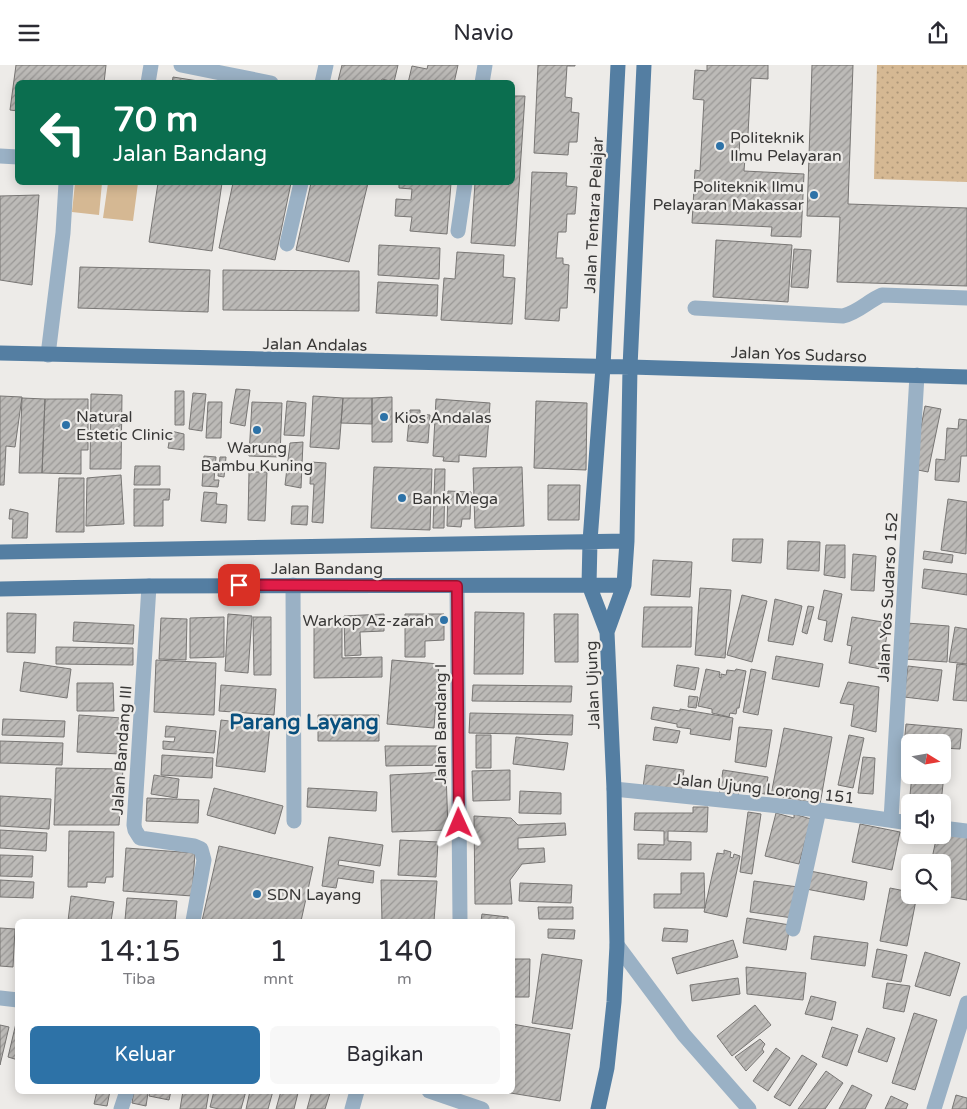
<!DOCTYPE html>
<html lang="id">
<style>
body{margin:0;font-family:"Varela Round",sans-serif;background:#f7f7f7;color:#2b2b33;height:100vh;display:flex;flex-direction:column;font-size:19px;white-space:nowrap}
*{box-sizing:border-box;margin:0}
p{font-size:16px;color:#7c7c81}
.icon{flex:none;width:28px;height:28px;fill:none;stroke:currentColor;stroke-width:2;stroke-linecap:round;stroke-linejoin:round}
.map{position:relative;flex:1;overflow:hidden}
.panel{position:absolute;left:15px;top:854px;width:500px;height:175px;display:flex;flex-direction:column;background:#fff;border-radius:8px;box-shadow:0 2px 12px #0003}
.panel>*{flex:none}
.hud{position:absolute;left:15px;top:15px;width:500px;height:105px;border-radius:8px;box-shadow:0 2px 12px #0003;background:#0b6e4f;color:#fff;overflow:hidden}
.needle{width:32px;rotate:101deg}
.buttons{position:absolute;left:901px;top:669px;display:grid;gap:10px}
.buttons a{display:grid;place-items:center;width:50px;height:50px;border-radius:8px;background:#fff;box-shadow:0 2px 12px #0003;font-size:25px}
.pin{position:absolute;display:grid;place-items:center;width:42px;height:42px;color:#fff;margin:-21px;border-radius:10px;box-shadow:0 2px 8px #0006}
.me{position:absolute;width:55px;margin:-28px;rotate:359deg;stroke-linejoin:round;filter:drop-shadow(0 0 4px #0008)}
.turn{display:flex;align-items:center;gap:18px;height:105px;padding:0 15px;font-size:22px}
.turn .icon{width:65px;height:65px;stroke-width:2.5}
.turn b{display:block;font-size:35px;line-height:42px}
.eta{display:flex;justify-content:space-evenly;align-items:center;height:85px;text-align:center}
.eta b{font-size:30px;font-weight:600;line-height:35px}
.button{display:flex;gap:10px;margin-top:auto;padding:10px 15px}
.button a{flex:1;height:58px;border-radius:8px;background:#2d72a7;color:#fff;font-size:20px;font-weight:600;line-height:58px;text-align:center}
.button a+a{background:#f7f7f7;color:#2b2b33}
header{display:flex;justify-content:space-between;align-items:center;height:65px;padding:0 15px;background:#fff;font-size:22px;font-weight:600}
.map>svg:first-child{display:block}
</style>
<header><svg class="icon" aria-label="menu" viewBox="0 0 24 24"><path d="M4 6h16M4 12h16M4 18h16"/></svg>Navio<svg class="icon" aria-label="share" viewBox="0 0 24 24"><path d="M12 15V3M7 8l5-5 5 5M5 13v7h14v-7"/></svg></header>
<div class="map">
<svg width="967" height="1044" viewBox="0 0 967 1044">
<defs>
<pattern id="grass-dots" width="8" height="8" patternUnits="userSpaceOnUse" patternTransform="scale(1.25)"><rect width="8" height="8" fill="#d5b893"/><path d="M2 2h.1M6 6h.1" fill="none" stroke="#ae9779" stroke-width="1.8" stroke-linecap="round"/></pattern>
<pattern id="building-hatch" width="6" height="6" patternUnits="userSpaceOnUse" patternTransform="scale(1.25)"><rect width="6" height="6" fill="#bcbab7"/><path d="M-1 1l2-2M0 6l6-6M5 7l2-2" fill="none" stroke="#9a9896"/></pattern>
</defs>
<rect width="100%" height="100%" fill="#edebe8"/>
<!-- grass -->
<path fill="url(#grass-dots)" d="M877,0H967V117L874,114Z"/>
<!-- garden -->
<path fill="#d5b893" d="M75,118H102L99,150L72,147Z
M108,118H138L133,156L103,153Z"/>
<!-- building -->
<path fill="url(#building-hatch)" stroke="#787674" d="M16,0H106L104,18H18V46L10,45Z
M342,0H398L394,17L382,14L381,18L338,16Z
M428,0H458L454,18H408L412,1L427,4Z
M538,0H575V1H567L565,32L572,33L571,47L579,48L577,77H569L568,90L534,88Z
M707,0H768V14L751,13L748,69L740,68L739,93H745L744,106L804,109L801,172L771,171L772,162L692,158L695,105L700,106L704,35L693,34L695,5L707,6Z
M812,0H853L848,139L967,143V221L837,217L840,152L807,151Z
M173,12L211,18H172Z
M512,31H525L515,181L471,178L475,118H512Z
M532,107L567,108L566,121L577,122L575,149H567L566,167H558L556,193H563V199L569,200L567,243H560L559,256L525,254Z
M158,118H222L212,186L149,177Z
M233,118H291L275,195L219,183Z
M311,118H368L349,197L296,185Z
M399,118H451L447,169L410,166L412,152L395,151L396,134L411,135L412,124L399,123Z
M39,130L32,220L0,215V131Z
M716,175L792,180L788,237L713,232Z
M379,180L440,183L439,214L378,210Z
M794,184L811,185L808,223L791,222Z
M457,187L504,190L503,212L515,213L512,259L441,255L444,213L455,214Z
M80,202L210,205L208,247L78,243Z
M223,205L359,206V246L223,245Z
M378,217L438,220L437,251L376,248Z
M236,324L250,325L245,361L230,358Z
M175,326H184V360H175Z
M193,328L206,329L202,366L189,364Z
M91,329L122,330L121,404H90Z
M0,331L22,332L15,382L6,381L4,420H0Z
M313,331L343,333L339,384L310,382Z
M392,332V377H372V333Z
M22,333L45,334L42,408H19Z
M343,333H372V359L341,358Z
M45,334H88V385H81V409L42,408Z
M436,334L490,338L486,392L459,390V397L443,396L444,392L433,391Z
M287,336L306,338L304,371L284,370Z
M536,336L587,338L586,405L534,403Z
M208,337H222L221,373H206Z
M252,337L282,338L280,392L249,391Z
M925,341L941,344L928,407L913,404Z
M410,345H420V349L430,350L428,378L407,376Z
M959,354L967,355V391H961L959,417L935,415L936,394L945,395L947,363L958,364Z
M171,366L184,369V385L168,383Z
M303,377L301,423L285,420L290,378Z
M204,391L216,392L214,415H219L218,422L202,421Z
M220,392H226L224,412L218,411Z
M311,397L326,398L323,458L312,457L314,419H310Z
M135,401H160V420H134Z
M374,402L432,404L430,465L371,463Z
M522,402L524,461L475,463L473,403Z
M435,404H445L444,463H433Z
M249,407H267L265,456L248,455Z
M121,410L124,459L86,461L87,413Z
M59,413H84V467H56Z
M548,420H580L579,455H548Z
M134,424H170L169,435H163V461H134Z
M448,426L471,427L470,454H462L461,462L447,461Z
M204,427L217,428L216,439L227,440L226,458L201,456Z
M948,434L967,437L966,489L941,485Z
M292,441H308L307,460L291,459Z
M10,444L28,448L27,473H12L13,454H9Z
M733,474H763L761,498L732,496Z
M788,476L820,477L819,506L787,504Z
M826,480H845V513L824,510Z
M924,486L953,490L952,498L923,494Z
M853,489L876,491L874,526L851,525Z
M653,495L692,497L690,532L651,530Z
M924,504L967,509V530L922,523Z
M700,523L731,525L725,593L695,590Z
M824,525L842,529L832,577L824,575L827,556L818,554Z
M742,530L767,536L752,597L727,590Z
M775,534L802,541L793,580L768,576Z
M808,541L814,542L807,569L802,567Z
M644,542H692L691,582H642Z
M475,547L524,548L523,609H474Z
M7,548L36,549L35,588L7,587Z
M228,549L252,551L248,608L225,606Z
M384,549V566L360,567L361,590L345,591L344,551Z
M405,549H444V575L425,576V592H405Z
M554,549H578V597H555Z
M224,552V592L190,593V553Z
M253,552H271V610H254Z
M852,552L889,558L881,604L849,598L852,581L847,580Z
M161,553L187,554L186,595L159,594Z
M342,554V593L382,592V612L314,613V555Z
M74,557L134,560L133,579L73,576Z
M906,558L949,561L947,597L904,594Z
M955,562L967,564V599L949,597Z
M56,582L133,583V600L56,599Z
M776,591L823,599L819,622L772,614Z
M156,595L216,598L214,650L154,647Z
M392,595L439,599L434,663L387,659Z
M24,597L71,604L67,633L20,626Z
M957,599L967,600V636L953,635Z
M677,600L699,603L695,625L674,621Z
M908,601L942,605L938,636L904,632Z
M706,604L720,607L719,612L721,613V609L726,610L727,605L735,606L736,604L746,606L739,643H737L736,649L730,648L729,652L712,648V644L698,641Z
M751,604L766,607L758,650L743,647Z
M848,617L879,622L876,667L851,661L854,640L840,638Z
M77,618H113L114,646H77Z
M221,620L276,624L274,650L219,646Z
M473,620L572,621L571,637L472,636Z
M689,631L698,632L696,643L688,642Z
M653,642L680,646V644L733,653L730,675L690,669L691,664L677,662V659L651,654Z
M470,648L573,650L572,670L469,668Z
M79,650L122,653L120,689L77,687Z
M318,650H379V676H318Z
M3,654L65,656L64,672L2,670Z
M221,655L270,661L265,707L216,701Z
M906,659L962,664L960,684L942,683V678H910V680H904Z
M166,661L216,666L214,688L163,684V676L174,677L175,672H165Z
M655,662L680,666L677,678L653,675Z
M739,662L772,665L766,702L735,697Z
M784,663L832,672L820,739L771,730Z
M476,670H491V703H476Z
M849,670L864,673L853,723L838,720Z
M516,672L568,678L564,705L513,699Z
M0,676L63,678L62,700L0,698Z
M385,681H446L445,700L386,701Z
M162,690L213,693L212,713L161,710Z
M942,691H946L941,738H910L909,740L912,710H942Z
M863,692L875,693L873,729L858,728Z
M646,700L684,705L681,728L643,723Z
M56,703L123,704L119,760H54Z
M510,705V735L473,736L472,706Z
M723,705L768,712L765,729L739,725L738,734L719,731Z
M446,707L448,765L392,767L390,710Z
M154,710L179,714L177,733L151,729Z
M214,723L283,741L275,769L207,750Z
M308,723L377,727L376,746L307,742Z
M520,726L561,728V749L519,748Z
M0,731L51,734L49,764L0,761Z
M147,733L199,735L198,758L146,756Z
M693,742H708L707,767L668,766V776L691,777V795L638,794V779L664,780V766L634,765L635,748H693Z
M748,747L761,749L752,809L740,807Z
M776,748L794,753V749L811,754L799,799L765,791Z
M474,751L511,753L518,760L565,758L566,770L518,773V784L544,783L545,797L522,799L510,815L512,839H475Z
M860,759L900,767L892,805L852,797Z
M0,765L47,768L46,786L0,783Z
M69,766L114,767L113,812H106L105,818L87,817V822H68Z
M937,770L967,771V835L939,830H942V798H931Z
M329,772L383,780L380,801L339,795L338,800L374,806L373,818L338,813L336,823L322,821Z
M400,775L438,777L436,812L398,810Z
M219,781L313,802L301,856H202Z
M126,783L195,788L192,831L123,826Z
M724,785L731,787L730,792L733,793L734,789L740,791L727,852L704,847L717,788L724,789Z
M0,790L33,791L32,812L0,811Z
M810,806L867,817L864,835L806,824Z
M681,808H704L705,843H654V829H681Z
M0,815L34,817L33,833L0,832Z
M381,815L437,816L434,856H382Z
M754,816L798,822L793,853L750,847Z
M520,818L572,820L571,838L519,836Z
M890,823L910,827V830H917L907,881L880,876Z
M71,831L114,837L111,856H68Z
M127,833L177,836L175,856L125,855Z
M538,842H573V854H539Z
M482,849L508,852V856H481Z
M747,853L790,860L786,885L743,878Z
M0,863L15,864L13,902L0,901Z
M664,863L688,865L687,877L662,876Z
M548,864L575,865L574,874L548,873Z
M814,871L868,878L865,901L811,894Z
M733,875L738,892L677,909L672,893Z
M877,884L907,890L901,917L872,912Z
M925,887L960,898L950,931L915,921Z
M542,889L582,895L572,964L532,958Z
M512,894H530L529,932H512Z
M746,902L806,908L803,935L747,929Z
M738,913L740,929L692,936L690,920Z
M887,918L910,921L904,947L883,943Z
M811,931L836,937L832,955L805,949Z
M755,940L771,960L732,991L717,971Z
M914,948L937,955L915,1025L892,1018Z
M17,954H18V995L8,992Z
M512,959L570,969L560,1036L498,1026H512Z
M0,960L9,962L0,1000Z
M832,962L858,970L847,1001L822,992Z
M867,963L895,973L887,997L858,987Z
M760,974L765,979L762,984L764,987L746,1006L735,992Z
M776,983L790,993L768,1026L753,1016Z
M802,990L817,999L790,1041L774,1032Z
M826,1006L843,1018L825,1044H798Z
M852,1020L872,1030L865,1044H839Z
M97,1026H110L107,1041L94,1039Z
M134,1026L148,1028L146,1041L132,1038Z
M150,1026H171L169,1035L149,1031Z
M183,1026H209L206,1044H180Z
M214,1026H246L241,1044H219L210,1042Z
M250,1026H273L268,1044H246Z
M281,1026L298,1028L294,1044H276Z
M312,1026H323L330,1028L325,1044H307Z
M956,1030L967,1033V1044H952Z
M891,1031L908,1039L906,1044H885Z"/>
<g fill="none" stroke-linecap="round" stroke-linejoin="round">
<!-- minor -->
<path stroke="#9ab1c5" stroke-width="15" d="M181,0L271,18
M148,18L151,0
M322,18L326,0
M482,18L485,0
M0,91L18,92
M458,166L465,118
M287,179L301,118
M695,243L843,251C859,247 868,236 882,230L967,233
M48,290L63,168L66,118
M293,520L294,756
M149,521L134,760L135,765L140,773L194,781L201,784L204,795L193,856
M457,521L460,856
M614,724L819,745L910,758
M891,755L917,310
M942,763L967,766
M793,864L819,745
M617,880L684,970L749,1044
M0,933L18,935
M429,1026L482,1044
M121,1044L127,1026
M352,1044L357,1026
M934,1044L967,938"/>
<!-- major -->
<path stroke="#547ea2" stroke-width="15" d="M0,288L630,302L967,312
M0,487L627,476
M0,524L149,521L624,520
M607,567L589,520L590,476L603,302L618,0
M598,1044L607,1003L614,937L617,880L614,724L607,567L624,520L627,476L630,302L644,0"/>
</g>
<g fill="none" stroke-linecap="round" stroke-linejoin="round">
<defs>
<path id="route" d="M239,520L457,521L459,758"/>
</defs>
<!-- route casing -->
<use href="#route" stroke="#92132f" stroke-width="12"/>
<!-- route -->
<use href="#route" stroke="#e11d48" stroke-width="9"/>
</g>
<!-- markers -->
<g fill="#2d72a7" stroke="#edebe8" stroke-width="2">
<circle cx="720" cy="81" r="5"/>
<circle cx="814" cy="130" r="5"/>
<circle cx="384" cy="352" r="5"/>
<circle cx="66" cy="360" r="5"/>
<circle cx="257" cy="365" r="5"/>
<circle cx="402" cy="433" r="5"/>
<circle cx="444" cy="555" r="5"/>
<circle cx="257" cy="829" r="5"/>
</g>
<g text-anchor="middle" stroke-width="4.5" stroke-linejoin="round" paint-order="stroke">
<!-- poi labels -->
<g font-size="16" fill="#393837" stroke="#edebe8" text-anchor="start">
<text x="730" y="78">Politeknik<tspan x="730" dy="18">Ilmu Pelayaran</tspan></text>
<text x="804" y="127" text-anchor="end">Politeknik Ilmu<tspan x="804" dy="18">Pelayaran Makassar</tspan></text>
<text x="76" y="357">Natural<tspan x="76" dy="18">Estetic Clinic</tspan></text>
<text x="394" y="358">Kios Andalas</text>
<text x="257" y="388" text-anchor="middle">Warung<tspan x="257" dy="18">Bambu Kuning</tspan></text>
<text x="412" y="439">Bank Mega</text>
<text x="434" y="561" text-anchor="end">Warkop Az-zarah</text>
<text x="267" y="835">SDN Layang</text>
</g>
<!-- street labels -->
<g font-size="16" fill="#393837" stroke="#edebe8">
<text transform="translate(593 150) rotate(-87)" y="6">Jalan Tentara Pelajar</text>
<text transform="translate(315 279) rotate(1)" y="6">Jalan Andalas</text>
<text transform="translate(799 289) rotate(2)" y="6">Jalan Yos Sudarso</text>
<text x="327" y="509">Jalan Bandang</text>
<text transform="translate(887 532) rotate(-87)" y="6">Jalan Yos Sudarso 152</text>
<text transform="translate(592 620) rotate(-92)" y="6">Jalan Ujung</text>
<text transform="translate(440 659) rotate(-90)" y="6">Jalan Bandang I</text>
<text transform="translate(121 685) rotate(-86)" y="6">Jalan Bandang III</text>
<text transform="translate(764 723) rotate(6)" y="6">Jalan Ujung Lorong 151</text>
</g>
<!-- district labels -->
<g font-size="21" font-weight="bold" fill="#09507e" stroke="#edebe8">
<text x="304" y="664">Parang Layang</text>
</g>
</g>
</svg>
<div class="buttons">
<a><svg class="needle" viewBox="-14 -14 28 28"><path d="M0-13l5 13h-10z" fill="#e53935"/><path d="M0 13l5-13h-10z" fill="#7c7c81"/></svg></a>
<a><svg class="icon" aria-label="sound" viewBox="0 0 24 24"><path d="M4 9h4l5-4v14l-5-4H4zM17 9q2 3 0 6"/></svg></a>
<a><svg class="icon" aria-label="search" viewBox="0 0 24 24"><circle cx="10" cy="10" r="6"/><path d="M15 15l6 6"/></svg></a>
</div>
<div class="pin" style="left:239px;top:520px;background:#d93025"><svg class="icon" aria-label="arrive" viewBox="0 0 24 24"><path d="M6 21V4h12l-3 4 3 4H6"/></svg></div>
<svg class="me" style="left:459px;top:758px" viewBox="-20 -20 40 40"><path d="M0-17L14 15 0 8-14 15z" fill="#e11d48" stroke="#fff" stroke-width="4"/></svg>
<div class="hud">
<div class="turn"><svg class="icon" aria-label="left" viewBox="0 0 24 24"><path d="M17 20v-9H6M10 6l-5 5 5 5"/></svg><div><b>70 m</b>Jalan Bandang</div></div>
</div>
<section class="panel">
<div class="eta">
<div><b>14:15</b><p>Tiba</p></div>
<div><b>1</b><p>mnt</p></div>
<div><b>140</b><p>m</p></div>
</div>
<div class="button"><a>Keluar</a><a>Bagikan</a></div>
</section>
</div>
